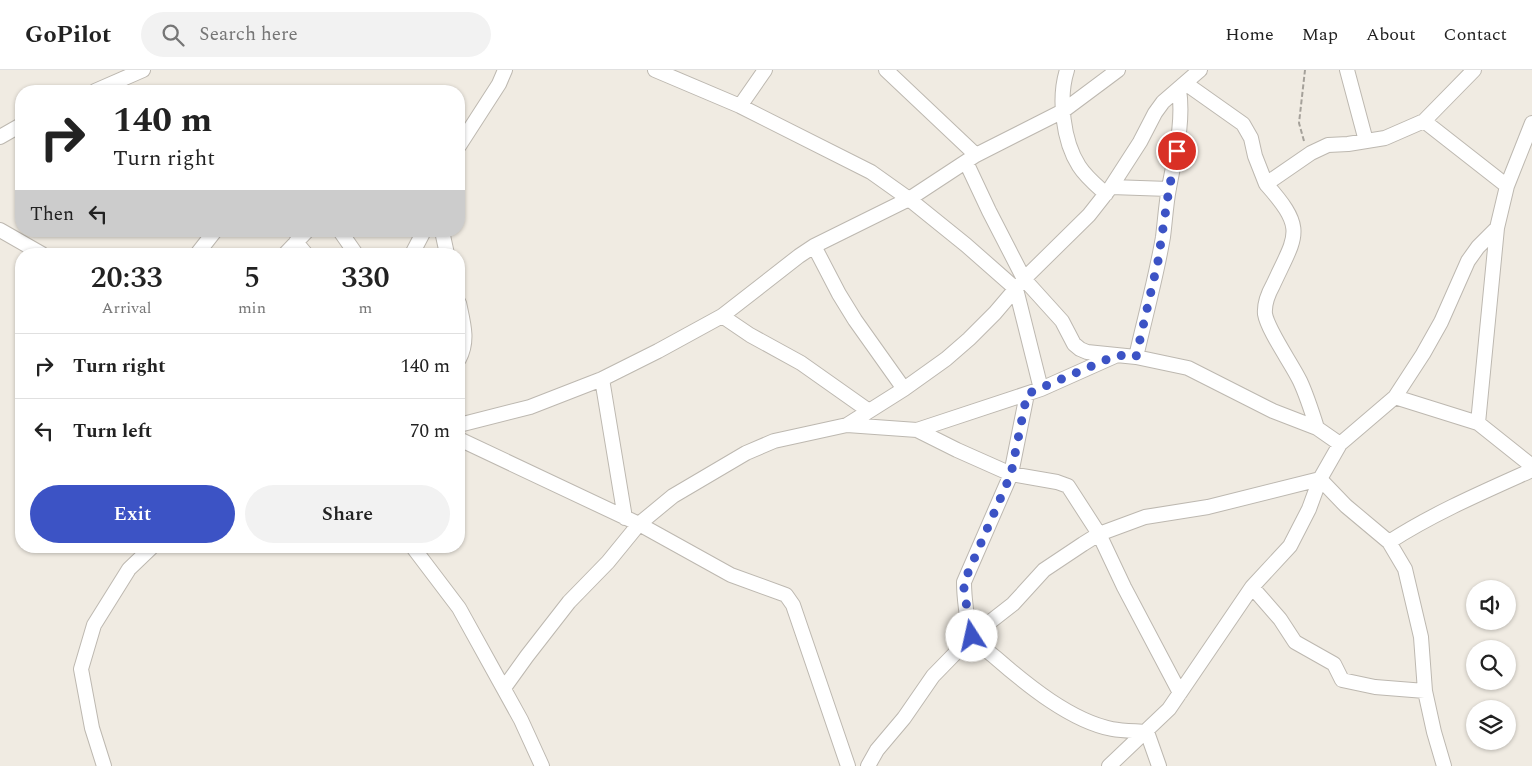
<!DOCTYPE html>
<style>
body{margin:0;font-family:Spectral,serif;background:#f2f2f2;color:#222;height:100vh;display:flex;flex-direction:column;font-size:19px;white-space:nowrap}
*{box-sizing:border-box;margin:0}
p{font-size:16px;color:#767676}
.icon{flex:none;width:28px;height:28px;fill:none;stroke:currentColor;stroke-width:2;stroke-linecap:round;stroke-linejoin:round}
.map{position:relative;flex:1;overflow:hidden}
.drawer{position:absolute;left:15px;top:178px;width:450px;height:305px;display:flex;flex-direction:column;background:#fff;border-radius:20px;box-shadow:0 1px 4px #0004}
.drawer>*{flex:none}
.top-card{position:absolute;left:15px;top:15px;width:450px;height:152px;border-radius:20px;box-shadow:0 1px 4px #0004;background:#fff;color:#222;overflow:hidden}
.controls{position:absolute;left:1466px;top:510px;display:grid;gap:10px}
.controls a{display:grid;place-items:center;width:50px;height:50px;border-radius:50%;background:#fff;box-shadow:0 1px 4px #0004;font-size:25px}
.pin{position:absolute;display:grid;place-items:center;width:42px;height:42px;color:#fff;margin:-21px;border:2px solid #fff;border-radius:50%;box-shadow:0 1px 5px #0007}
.me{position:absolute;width:55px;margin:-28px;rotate:350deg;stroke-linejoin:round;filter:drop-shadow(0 0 4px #0008)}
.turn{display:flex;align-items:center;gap:18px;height:105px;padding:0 15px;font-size:22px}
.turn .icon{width:65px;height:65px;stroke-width:2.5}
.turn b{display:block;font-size:35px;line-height:42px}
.then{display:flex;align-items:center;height:48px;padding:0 15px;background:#0003;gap:10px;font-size:19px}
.eta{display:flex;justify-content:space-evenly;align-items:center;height:85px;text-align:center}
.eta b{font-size:30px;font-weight:600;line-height:35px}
.button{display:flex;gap:10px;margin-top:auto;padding:10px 15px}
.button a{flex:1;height:58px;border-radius:30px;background:#3c53c5;color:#fff;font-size:20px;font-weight:600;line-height:58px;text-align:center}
.button a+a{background:#f2f2f2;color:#222}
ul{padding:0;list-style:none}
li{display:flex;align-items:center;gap:15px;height:65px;padding:0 15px;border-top:1px solid #e0e0e0}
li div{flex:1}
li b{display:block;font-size:19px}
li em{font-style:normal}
header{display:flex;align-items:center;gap:30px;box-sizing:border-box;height:70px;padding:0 25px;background:#fff;border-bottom:1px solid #e0e0e0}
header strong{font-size:24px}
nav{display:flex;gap:28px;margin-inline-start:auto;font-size:18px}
.search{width:350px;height:45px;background:#f2f2f2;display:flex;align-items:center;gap:12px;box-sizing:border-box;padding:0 18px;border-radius:28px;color:#767676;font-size:19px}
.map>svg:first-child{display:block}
</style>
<header>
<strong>GoPilot</strong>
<div class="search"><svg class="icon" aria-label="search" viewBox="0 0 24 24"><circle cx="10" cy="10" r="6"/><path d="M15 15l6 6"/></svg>Search here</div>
<nav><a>Home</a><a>Map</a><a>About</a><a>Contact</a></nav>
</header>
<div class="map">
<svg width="1532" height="696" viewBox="0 0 1532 696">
<rect width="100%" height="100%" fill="#f0ebe2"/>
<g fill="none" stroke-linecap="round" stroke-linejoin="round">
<defs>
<path id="street" d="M655,0L740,36L871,102L909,129L966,175L1016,219L1041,319L917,360
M886,0L976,85
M1067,0C1058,28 1063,71 1079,96C1086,107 1096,115 1106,124
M1347,0L1366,71
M1185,13L1243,54L1251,68L1255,86L1266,114
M95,21L143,0
M740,36L765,0
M1424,51L1507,116
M0,67L21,55
M459,76L499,14L505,0
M966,92L989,141L1024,209L1062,251L1074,274L1080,279L1087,282L1136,287L1188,298L1273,341L1317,358L1340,374
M1111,117L1169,119
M0,160L42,184
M340,161L356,184
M442,161L447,184
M296,172L306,184
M814,176L839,224L855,250L904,319
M197,184L215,161
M285,184L307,161
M412,184L424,161
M459,233C463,252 469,271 459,289
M722,246L750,265L801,293L869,341
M1136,287C1145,247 1156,208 1163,167C1165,151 1166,134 1169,118C1175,85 1184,53 1179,19
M602,309L625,448
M1041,319L1115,286
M1027,324L1011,404L964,512C964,525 967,553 971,565C974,571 990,583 996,588C1027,615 1071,651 1112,659C1123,661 1135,661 1147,662L1159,696
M1395,327L1478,353L1532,396
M1478,353L1497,158
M459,355L530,337L602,309L658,281L722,246L799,186L814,176L909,129L976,85L1063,41L1118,0
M847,355L917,360L957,380L1011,404L1057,412L1068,416L1099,464L1124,517L1180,623
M1317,358C1312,342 1307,326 1300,311C1292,294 1268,261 1265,244C1264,233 1268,224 1273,215C1296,165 1307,160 1266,114L1311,83L1328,75L1348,74L1385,68L1424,51L1474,0
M459,369L639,454L731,505L786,525L793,535L848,696
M1389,472C1434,443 1483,422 1532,400
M412,476L459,538L521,650L542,696
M1252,517L1280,549L1295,572L1334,594L1342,610L1375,617L1425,621
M504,618L527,586L569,532L608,492L639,454L673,426L746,383L774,371L847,355L904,319L946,289L969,269L995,243L1024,209L1089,145L1111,117L1140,72L1155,43L1163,32L1200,0
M104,696L92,658L81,599L94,555L129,499L153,476
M868,696L877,680L904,648L933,606L972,566L1013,534L1044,500L1083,474L1099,464L1145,447L1208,437L1320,409L1340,374L1395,327L1423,284L1441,252L1468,191L1478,177L1497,158L1507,116L1532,53
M1109,696L1169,639L1252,517L1290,476L1309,439L1320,409L1346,436L1389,472L1405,499L1421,567L1425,621L1434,662L1444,696"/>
</defs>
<!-- street casing -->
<use href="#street" stroke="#bdb8b0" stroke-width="16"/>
<!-- path -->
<path stroke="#a5a19a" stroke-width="2" stroke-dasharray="5 2.5" stroke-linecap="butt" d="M1304,71L1299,53L1305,0"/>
<!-- street -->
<use href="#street" stroke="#fff" stroke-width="14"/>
</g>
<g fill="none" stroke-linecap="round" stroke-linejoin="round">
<!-- route -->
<path stroke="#3c53c5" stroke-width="9" stroke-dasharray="0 16.2" d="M972,566L964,521V512L1011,404L1027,324L1117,285L1136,287L1158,191L1169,119L1177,81"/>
</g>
</svg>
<div class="controls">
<a><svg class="icon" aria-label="sound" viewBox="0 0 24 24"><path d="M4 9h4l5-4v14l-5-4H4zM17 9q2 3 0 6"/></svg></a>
<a><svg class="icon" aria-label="search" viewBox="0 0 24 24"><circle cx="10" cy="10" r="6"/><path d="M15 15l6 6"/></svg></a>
<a><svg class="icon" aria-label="layers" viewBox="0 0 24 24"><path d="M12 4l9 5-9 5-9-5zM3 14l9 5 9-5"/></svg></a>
</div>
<div class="pin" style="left:1177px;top:81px;background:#d93025"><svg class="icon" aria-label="arrive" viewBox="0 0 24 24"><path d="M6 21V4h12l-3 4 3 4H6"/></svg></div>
<svg class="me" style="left:972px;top:566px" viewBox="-20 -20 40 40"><circle r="19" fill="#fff"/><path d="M0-13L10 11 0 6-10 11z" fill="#3c53c5"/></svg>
<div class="top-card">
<div class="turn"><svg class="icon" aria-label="right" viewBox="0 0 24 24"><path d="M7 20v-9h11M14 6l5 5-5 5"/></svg><div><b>140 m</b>Turn right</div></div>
<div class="then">Then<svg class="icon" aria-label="left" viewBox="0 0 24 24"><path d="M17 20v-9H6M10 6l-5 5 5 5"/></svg></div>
</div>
<section class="drawer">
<div class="eta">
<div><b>20:33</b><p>Arrival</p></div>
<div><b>5</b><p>min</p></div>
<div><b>330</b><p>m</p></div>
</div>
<ul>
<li><svg class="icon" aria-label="right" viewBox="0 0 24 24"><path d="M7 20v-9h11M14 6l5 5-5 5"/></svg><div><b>Turn right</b></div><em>140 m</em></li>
<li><svg class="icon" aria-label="left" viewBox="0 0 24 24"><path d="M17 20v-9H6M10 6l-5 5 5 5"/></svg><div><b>Turn left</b></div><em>70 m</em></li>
</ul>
<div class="button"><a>Exit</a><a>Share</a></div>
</section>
</div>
